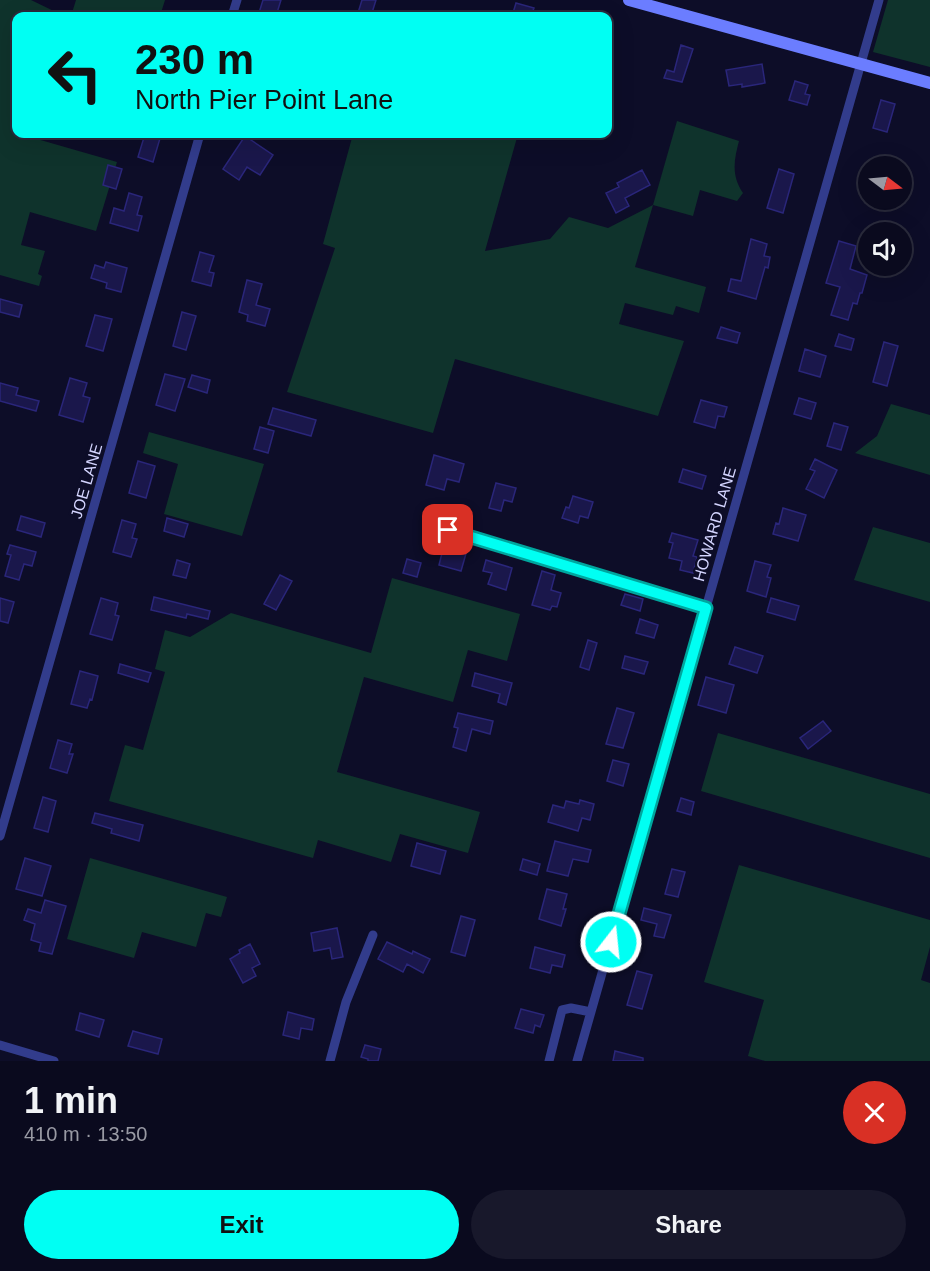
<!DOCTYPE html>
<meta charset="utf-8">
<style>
body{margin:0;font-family:Arial,sans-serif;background:#18182b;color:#f1f3f6;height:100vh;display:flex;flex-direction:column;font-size:22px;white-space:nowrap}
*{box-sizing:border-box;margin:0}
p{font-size:20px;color:#999aa4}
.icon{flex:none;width:33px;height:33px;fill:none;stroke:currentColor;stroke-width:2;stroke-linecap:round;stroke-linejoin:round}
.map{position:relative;height:1061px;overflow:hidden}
.details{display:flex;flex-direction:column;background:#0a0a1e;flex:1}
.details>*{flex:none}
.guide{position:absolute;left:12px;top:12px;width:600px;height:126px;border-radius:12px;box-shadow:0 6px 24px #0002,0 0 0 2px #2a2b3c;background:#00fff3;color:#111;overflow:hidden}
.needle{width:39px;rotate:106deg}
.buttons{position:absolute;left:858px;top:156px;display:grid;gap:12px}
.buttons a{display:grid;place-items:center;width:54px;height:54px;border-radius:50%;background:#0a0a1e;box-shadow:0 6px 24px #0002,0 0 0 2px #2a2b3c;font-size:30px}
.pin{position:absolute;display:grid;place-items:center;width:51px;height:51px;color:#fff;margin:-26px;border-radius:12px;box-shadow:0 3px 9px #0006}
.me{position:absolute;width:66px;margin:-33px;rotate:16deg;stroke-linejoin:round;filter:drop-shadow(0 0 4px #0008)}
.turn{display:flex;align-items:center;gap:21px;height:126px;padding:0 24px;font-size:27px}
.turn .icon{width:78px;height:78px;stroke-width:2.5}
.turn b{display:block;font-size:42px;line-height:51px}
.round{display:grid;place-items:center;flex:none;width:63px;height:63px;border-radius:32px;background:#18182b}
.headline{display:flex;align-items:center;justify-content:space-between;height:102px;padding:0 24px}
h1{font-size:36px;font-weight:700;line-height:45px}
.button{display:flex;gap:12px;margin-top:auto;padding:12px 24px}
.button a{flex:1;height:69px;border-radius:36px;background:#00fff3;color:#111;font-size:24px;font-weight:700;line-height:69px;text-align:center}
.button a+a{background:#18182b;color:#f1f3f6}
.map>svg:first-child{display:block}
</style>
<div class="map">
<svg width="930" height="1061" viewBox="0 0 930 1061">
<rect width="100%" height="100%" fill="#0d0d28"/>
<!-- green -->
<path fill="#0f332c" d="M0,0H31L64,16H16V134H38L37,139L117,162L96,231L30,212L21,245L45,251L38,274L42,276L39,286L0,275Z
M76,0H165L160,16H71Z
M888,0H930V67L873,52Z
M677,121L739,141C734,160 731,175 743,193L737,201L700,190L693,216L653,205L635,267L706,287L699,313L676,306L673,315L625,303L619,324L684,341L658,416L455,359L433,433L287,392L335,248L323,244L353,134H518L485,251L550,239L569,217L608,228L653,205Z
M891,404L930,415V475L855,453L877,436Z
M149,432L264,464L242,536L164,514L178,464L143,453Z
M873,527L930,543V602L854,580Z
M392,578L520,614L507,661L468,650L453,702L364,677L337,772L480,812L468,853L400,834L391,862L318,840L313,858L109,801L125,745L143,750L165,672L155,669L165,630L190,637L231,613L371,653Z
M718,733L930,794V858L701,791Z
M90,858L227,897L221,917L206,913L196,947L142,932L134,958L67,939Z
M739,865L930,920V947L921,980L930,983V1061H765L748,1056L764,1000L704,982Z"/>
<!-- building -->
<path fill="#1a174b" stroke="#2a267a" stroke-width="1.5" d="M263,0H281L276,16H258Z
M362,0H376L371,16H357Z
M516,3L534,8L531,16L513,13Z
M681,45L693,49L682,82L664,78L667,70L674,72Z
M762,64L765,83L742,87V84L729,86L726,70Z
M795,81L808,85L805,94L810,95L807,105L789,100Z
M881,100L895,104L887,132L873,128Z
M145,134L161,135L153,162L138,157Z
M245,136L273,155L260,175L247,167L239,180L223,169Z
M108,165L122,169L116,189L103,185Z
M779,169L794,174L783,213L767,208Z
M642,170L650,185L625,198L629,206L616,213L606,193L619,187L617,183Z
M129,193L142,197L137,215L142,216L138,231L110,223L114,208L124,211Z
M751,239L767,244L764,256L770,257L768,268L765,267L756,299L728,291L731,279L741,281Z
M839,241L856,246L850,269L867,275L862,293H860L857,304L853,303L848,320L831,315L840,287L826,283Z
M200,252L214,256L209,272L214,273L211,286L192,281Z
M106,262L127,268L121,292L106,288L107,283L91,278L95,265L104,268Z
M247,280L262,284L256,305L270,309L265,326L247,321L248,315L239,312Z
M0,299L22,305L19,317L0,312Z
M182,312L196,316L186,350L173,346Z
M95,315L112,319L103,351L86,346Z
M721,327L740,333L737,343L717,338Z
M839,334L854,339L851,350L835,346Z
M884,342L898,346L887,386L873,382Z
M805,349L826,356L820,377L799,371Z
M165,374L185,379L175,411L156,405Z
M192,375L210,380L207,393L188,387Z
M70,378L87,383L83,396L90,398L83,422L59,415Z
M0,383L18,388L16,395L39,401L36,411L0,401Z
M799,398L816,403L811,419L794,414Z
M701,400L727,407L724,417L718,416L715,428L694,422Z
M273,408L316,420L311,436L268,424Z
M834,423L848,427L841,450L827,446Z
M260,427L274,431L268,453L254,449Z
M434,455L464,464L459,482L447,479L444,490L426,485Z
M815,459L837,470L824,498L806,489L815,471L810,469Z
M138,461L155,466L146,498L129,493Z
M683,469L706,476L702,489L679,482Z
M496,483L516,488L512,502L504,500L501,511L489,508Z
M573,496L593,502L588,518L580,516L578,523L562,518L566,507L569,508Z
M783,508L806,515L798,541L773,534L776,523L779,524Z
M21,516L45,523L41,537L17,530Z
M167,518L188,524L184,537L164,531Z
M122,520L136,524L132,538L137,539L131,557L113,552Z
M672,533L698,540L693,556L697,557L693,573L680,570L682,561L669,558L673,543L669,542Z
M440,539L456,544L455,547L467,550L461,571L439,565L442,553L436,551Z
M10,545L36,552L32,566L24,564L19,580L5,576L11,555L7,554Z
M407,559L421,563L417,577L403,573Z
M177,560L190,564L186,578L173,575Z
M486,560L512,568L506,590L488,584L492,573L483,571Z
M755,561L771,565L767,577L771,578L766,597L747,591Z
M542,571L555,575L551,590L561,593L557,607L552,606L550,610L532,605Z
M280,575L292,581L276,610L264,604Z
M625,594L643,599L640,611L621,605Z
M154,597L210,611L208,619L187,614L186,618L151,610Z
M0,598L14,602L8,623L0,621Z
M101,598L118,603L115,615L119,616L112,640L90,634Z
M771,598L799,606L795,620L767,612Z
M640,619L658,625L654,638L636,633Z
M588,640L597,643L589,670L580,667Z
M735,647L763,656L757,673L729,664Z
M625,656L648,662L644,674L622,668Z
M120,664L151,673L148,682L118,673Z
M80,671L98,676L92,700L90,699L87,708L71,704Z
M475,673L512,683L506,705L498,702L500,694L472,686Z
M706,677L734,685L726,713L698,705Z
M617,708L634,713L623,748L606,744Z
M458,713L493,721L490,734L472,729L466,751L453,747L458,728L454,727Z
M823,721L831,731L808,749L800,738Z
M58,740L72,744L69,754H73L67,773L50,768Z
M613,760L629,764L623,786L607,781Z
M43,797L56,801L48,832L34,828Z
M681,798L694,802L691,815L677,811Z
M580,800L594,804L590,820L582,818L578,831L548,822L553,805L564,808L566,801L579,804Z
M95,813L143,825L139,841L111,833L112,829L92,823Z
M555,841L591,850L588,862L573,859L568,876L547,871Z
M417,843L446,851L440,874L411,866Z
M25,858L51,866L42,896L16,889Z
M523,859L540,864L537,875L520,870Z
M672,869L685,872L678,897L665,894Z
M547,889L567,894L563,909H566L561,926L539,919Z
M45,900L66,906L52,954L39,951L41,943L31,940L35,924L24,920L28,909L41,913Z
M644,908L671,915L664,938L654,936L657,924L641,920Z
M461,916L475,920L465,956L451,952Z
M337,928L343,957L332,959L330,948L314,951L311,933Z
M387,942L412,954L413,951L430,959L423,973L407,964L403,972L378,959Z
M250,944L260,964L252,968L256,976L243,983L230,959L240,953L239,950Z
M535,947L565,955L562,967L552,965L550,973L530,968Z
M637,971L652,975L642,1009L627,1005Z
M521,1009L544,1015L540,1027L535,1025L533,1033L515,1028Z
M288,1012L314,1019L312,1030L301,1028L299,1039L283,1035Z
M80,1013L104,1020L99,1037L76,1030Z
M133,1031L162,1039L158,1054L128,1046Z
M365,1045L381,1049L378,1061H368V1059L361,1057Z
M615,1051L643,1058V1061H613Z"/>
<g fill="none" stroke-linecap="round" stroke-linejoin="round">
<!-- street -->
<path stroke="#323c8c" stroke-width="9" d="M232,16L237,0
M448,530L706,608
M0,836L200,134
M0,1045L54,1061
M330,1061L346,1002L373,935
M549,1061L562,1010L571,1008L591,1012
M577,1061L879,0"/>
<!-- secondary -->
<path stroke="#6b7dff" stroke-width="12" d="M629,0L930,83"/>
</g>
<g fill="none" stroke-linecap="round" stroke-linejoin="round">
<defs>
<path id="route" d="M448,530L706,608L611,942"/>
</defs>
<!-- route casing -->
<use href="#route" stroke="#00a69e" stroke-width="15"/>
<!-- route -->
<use href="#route" stroke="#00fff3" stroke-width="10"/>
</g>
<g text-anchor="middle" stroke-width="5" stroke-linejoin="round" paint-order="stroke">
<!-- street labels -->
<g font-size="16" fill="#d4d5ff" stroke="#0d0d28">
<text transform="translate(86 481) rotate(-74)" y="6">JOE LANE</text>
<text transform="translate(714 524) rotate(-74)" y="6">HOWARD LANE</text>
</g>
</g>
</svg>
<div class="buttons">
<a><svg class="needle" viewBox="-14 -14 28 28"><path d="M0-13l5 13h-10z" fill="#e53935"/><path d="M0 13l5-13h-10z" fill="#999aa4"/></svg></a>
<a><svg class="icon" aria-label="sound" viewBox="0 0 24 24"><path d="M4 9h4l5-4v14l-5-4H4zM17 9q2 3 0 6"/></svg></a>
</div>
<div class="pin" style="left:448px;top:530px;background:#d93025"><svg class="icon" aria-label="arrive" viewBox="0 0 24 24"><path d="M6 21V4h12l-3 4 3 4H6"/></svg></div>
<svg class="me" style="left:611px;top:942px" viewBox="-20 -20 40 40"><circle r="17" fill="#00fff3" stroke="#fff" stroke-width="3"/><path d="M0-11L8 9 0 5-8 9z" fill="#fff"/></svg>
<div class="guide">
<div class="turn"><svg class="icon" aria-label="left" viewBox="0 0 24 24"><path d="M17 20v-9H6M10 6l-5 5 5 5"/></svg><div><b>230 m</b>North Pier Point Lane</div></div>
</div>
</div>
<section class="details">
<div class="headline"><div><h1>1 min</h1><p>410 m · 13:50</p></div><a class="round" style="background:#d93025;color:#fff"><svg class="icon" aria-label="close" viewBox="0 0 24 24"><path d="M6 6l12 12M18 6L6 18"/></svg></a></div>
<div class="button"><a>Exit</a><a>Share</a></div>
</section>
